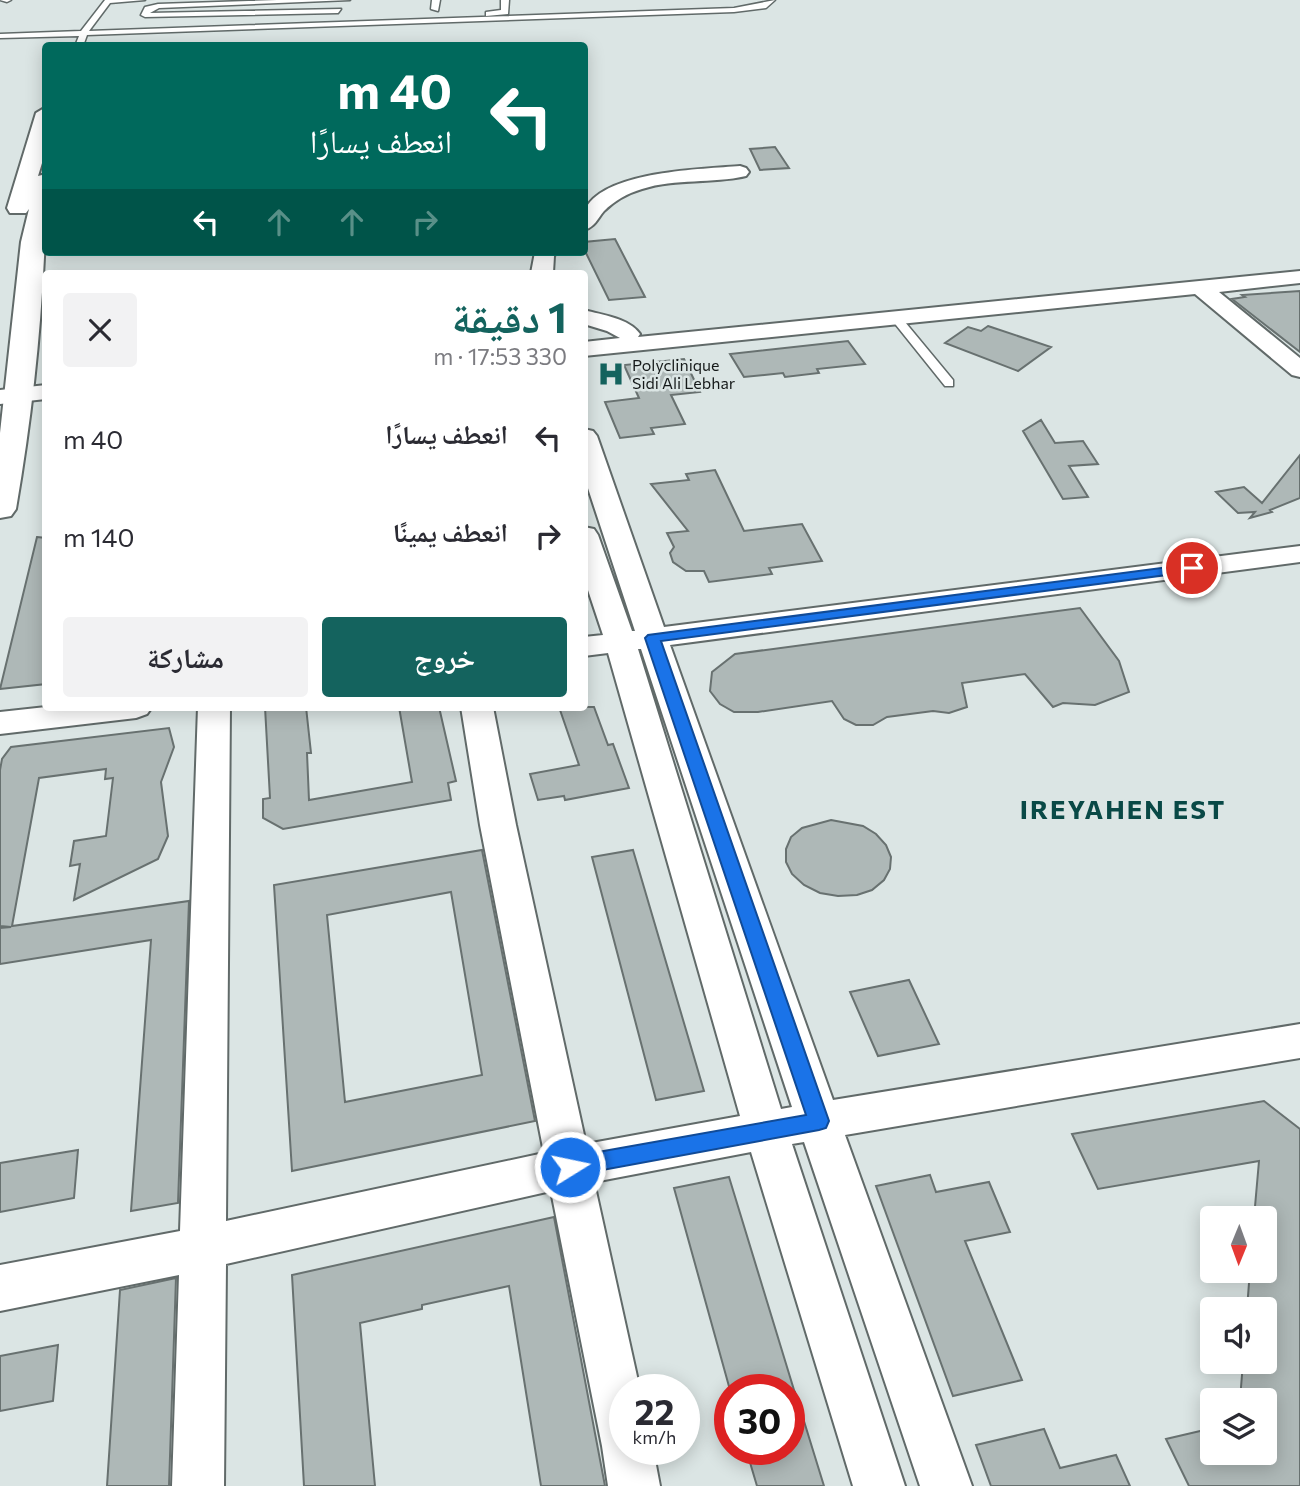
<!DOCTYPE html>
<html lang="ar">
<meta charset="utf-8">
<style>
body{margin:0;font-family:Commissioner,"Noto Naskh Arabic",sans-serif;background:#f2f2f3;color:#2b2b33;direction:rtl;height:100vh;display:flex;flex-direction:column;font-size:26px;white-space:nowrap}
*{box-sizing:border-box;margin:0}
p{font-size:23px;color:#7c7c81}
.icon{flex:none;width:38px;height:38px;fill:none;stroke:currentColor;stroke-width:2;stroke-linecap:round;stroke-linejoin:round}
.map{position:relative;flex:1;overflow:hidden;direction:ltr}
.drawer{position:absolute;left:42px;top:270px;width:546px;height:441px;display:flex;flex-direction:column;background:#fff;border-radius:7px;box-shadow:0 4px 18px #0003;direction:rtl}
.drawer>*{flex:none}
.banner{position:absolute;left:42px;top:42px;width:546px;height:214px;border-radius:7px;box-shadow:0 4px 18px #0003;direction:rtl;background:#00695c;color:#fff;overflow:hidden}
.needle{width:46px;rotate:181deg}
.buttons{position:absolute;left:1200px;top:1206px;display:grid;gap:14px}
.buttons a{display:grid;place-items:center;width:77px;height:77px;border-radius:7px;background:#fff;box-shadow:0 4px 18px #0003;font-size:35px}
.speed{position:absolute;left:609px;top:1374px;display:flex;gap:14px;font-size:35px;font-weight:700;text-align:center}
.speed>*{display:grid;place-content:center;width:91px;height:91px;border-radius:50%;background:#fff;box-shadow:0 4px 18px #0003;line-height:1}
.speed small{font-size:18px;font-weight:400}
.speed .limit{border:10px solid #d22;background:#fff;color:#111}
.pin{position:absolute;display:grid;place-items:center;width:60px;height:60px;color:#fff;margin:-30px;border:4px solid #fff;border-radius:50%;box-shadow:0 2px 7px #0007}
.me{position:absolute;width:77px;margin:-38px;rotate:80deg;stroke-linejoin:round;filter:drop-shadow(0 0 5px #0008)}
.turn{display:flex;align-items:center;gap:24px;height:147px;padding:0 21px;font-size:32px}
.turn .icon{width:91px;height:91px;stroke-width:2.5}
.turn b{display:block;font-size:49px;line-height:60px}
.lanes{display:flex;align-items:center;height:66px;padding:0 21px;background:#0003;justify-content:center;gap:35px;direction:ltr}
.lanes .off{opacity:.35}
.round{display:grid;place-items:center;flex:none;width:74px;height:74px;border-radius:7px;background:#f2f2f3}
.summary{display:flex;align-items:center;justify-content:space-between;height:119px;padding:0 21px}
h1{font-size:42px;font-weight:700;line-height:52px;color:#14635e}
.primary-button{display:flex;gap:14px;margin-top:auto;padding:14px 21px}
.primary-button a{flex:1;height:80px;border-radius:7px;background:#14635e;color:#fff;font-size:28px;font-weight:700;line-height:80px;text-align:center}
.primary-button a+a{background:#f2f2f3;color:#2b2b33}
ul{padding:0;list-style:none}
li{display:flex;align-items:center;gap:21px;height:98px;padding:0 21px}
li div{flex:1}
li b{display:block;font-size:26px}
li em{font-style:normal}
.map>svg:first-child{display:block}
</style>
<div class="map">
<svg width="1300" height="1486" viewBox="0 0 1300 1486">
<rect width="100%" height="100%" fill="#dbe5e4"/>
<!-- building -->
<path fill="#aeb8b7" stroke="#687170" stroke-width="2" fill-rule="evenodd" d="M775,147L789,168L760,170L750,149Z
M615,239L645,297L609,300L584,249V242Z
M1300,291V352L1232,299L1245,297L1242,295Z
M988,326L1051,347L1018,371L945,343L968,327L981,331Z
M848,341L865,364L817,369L819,373L785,377L783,373L744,377L730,354Z
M684,359L700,392L671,395L685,424L651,428L654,434L620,438L605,402L639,398L624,365Z
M1041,420L1055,443L1083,441L1098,464L1069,466L1088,497L1063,499L1023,431Z
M1300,455V498L1270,510L1272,512L1250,518L1255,512L1238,513L1216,492L1244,487L1262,503Z
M715,470L744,531L802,524L822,561L769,568L772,574L709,582L704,571H686L673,562L670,553L674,547L667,533L688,531L651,484L689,480L686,474Z
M37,537L46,538V684L0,689Z
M1080,608L1119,661L1129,692L1095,705L1063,703L1053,707L1025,674L962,683L967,707L949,713L933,711L887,717L873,725H856L844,719L832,701L758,712H734L720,704L710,691L712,672L735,654Z
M265,707H306L311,753H307L309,800L412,782L399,707H439L456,781L448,783L451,800L283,829L263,818V799L270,798Z
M559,707H594L608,745L613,744L629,788L565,800L564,796L538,800L530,774L579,765Z
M169,728L174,747L161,782L168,836L158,859L74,900L80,864L70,866L74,841L106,836L113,778L105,779L106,769L39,778L12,926L189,901L178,1203L131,1211L151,940L0,964V928L11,927L0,926V770L2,759L11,747Z
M831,820L863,826L876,834L886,845L891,857L890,869L884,880L872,890L857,895L838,896L820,893L804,885L792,874L786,862V849L791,837L802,828Z
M482,850L535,1121L292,1171L274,885ZM451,892L482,1075L345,1102L327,915Z
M633,850L704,1091L656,1100L592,857Z
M909,980L939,1044L878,1056L850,992Z
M1264,1101L1300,1129V1486H1189L1166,1439L1213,1428V1452H1265V1400H1240L1243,1362H1265V1309H1247L1250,1270H1265V1218H1254L1259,1161L1098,1189L1072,1134Z
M78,1150L74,1198L0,1212V1163Z
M930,1175L936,1192L989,1182L1010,1232L965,1241L1022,1380L953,1396L876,1186Z
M729,1177L794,1390H730L674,1188Z
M554,1217L605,1486H541L509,1286L422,1305V1309L360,1323L375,1486H304L292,1275Z
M176,1278L169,1486H107L120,1290Z
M58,1345L53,1401L0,1411V1356Z
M795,1392L824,1486H757L746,1449H789V1393Z
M1044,1429L1060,1468L1116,1455L1130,1486H991L976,1445Z"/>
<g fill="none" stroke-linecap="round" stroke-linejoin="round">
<defs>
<path id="service" d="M0,0H11L7,2Z
M105,0H145L110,3L89,31L734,8L775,0L766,8L734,12L87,35L83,46H75L79,36L0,38V34L81,31Z
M277,0H350L159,8L150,13L341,9L338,13L145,17L141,15L145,7L158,4Z
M432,0H440L438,11L431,9Z
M501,0H509L508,14L486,16V12L501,10Z
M892,316H900L953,380V386H945L892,320Z"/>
<path id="minor" d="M740,166L746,168L749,172L746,176C712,184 676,178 642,189C628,193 614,201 604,211C597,219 595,227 584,230C584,223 583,214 586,208C606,171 703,169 740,166Z
M535,252H557L554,256L553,273H531Z
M1300,271V283L1219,292L1300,358V377L1292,375L1195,294L584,356V342L620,338L607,331L584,324V310C602,315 629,318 640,334L638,337Z
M46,385V399L0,404V390Z
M584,429L593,431L597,436L664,627L1300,546V562L670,645L833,1100L1300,1024V1058L845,1135L972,1486H920L804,1142L792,1144L905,1486H853L751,1152L594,1182L640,1390H625V1449H653L660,1486H608L602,1446L551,1191L226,1264L224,1486H172L179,1275L0,1311V1265L180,1231L198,707H230L226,1221L544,1153L480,825L461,707H493L516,825L586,1144L740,1116L608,653L584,656V637L603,635L584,578V527L594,529L598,535L632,631H635L584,476ZM638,649H641L792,1107L781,1109Z
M46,707H152L147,714L136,718L0,734V712Z"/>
<path id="tertiary" d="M46,107V150L38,176L46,174C46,286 35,399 16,509L11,516L0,518V433L21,242L29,209L26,213H10L7,208L36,113Z"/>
</defs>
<!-- service casing -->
<use href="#service" stroke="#616a69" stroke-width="3"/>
<!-- minor casing -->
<use href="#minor" stroke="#616a69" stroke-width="4"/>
<!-- tertiary casing -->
<use href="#tertiary" stroke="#616a69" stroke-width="4"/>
<!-- service -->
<use href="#service" fill="#fff" fill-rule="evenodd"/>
<!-- minor -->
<use href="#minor" fill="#fff" fill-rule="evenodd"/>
<!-- tertiary -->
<use href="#tertiary" fill="#fff" fill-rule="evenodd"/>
</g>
<!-- route -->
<path fill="#1a73e8" stroke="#114b97" stroke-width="2" d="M1192,564L1197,565V571L661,641L829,1121L826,1128L819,1130L570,1176L562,1174L559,1167L562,1160L570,1157L806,1115L645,638L648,635Z"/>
<!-- icons -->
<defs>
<symbol id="hospital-bare" viewBox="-9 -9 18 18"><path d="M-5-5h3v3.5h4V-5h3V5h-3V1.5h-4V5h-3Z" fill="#14635e" stroke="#dbe5e4" stroke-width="2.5" paint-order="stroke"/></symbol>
</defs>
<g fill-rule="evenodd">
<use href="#hospital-bare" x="592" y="355" width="38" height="38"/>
</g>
<g text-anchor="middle" stroke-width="5" stroke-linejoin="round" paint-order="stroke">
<!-- far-poi labels -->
<g font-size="16" fill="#151919" stroke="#dbe5e4" text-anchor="start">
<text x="632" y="371">Polyclinique<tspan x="632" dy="18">Sidi Ali Lebhar</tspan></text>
</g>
<!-- district labels -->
<g font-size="26" font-weight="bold" letter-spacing="2" fill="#094946" stroke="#dbe5e4">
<text x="1123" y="819">IREYAHEN EST</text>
</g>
</g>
</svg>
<div class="buttons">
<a><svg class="needle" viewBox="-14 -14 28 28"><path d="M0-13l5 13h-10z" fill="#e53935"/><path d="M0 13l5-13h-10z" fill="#7c7c81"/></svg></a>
<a><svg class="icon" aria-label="sound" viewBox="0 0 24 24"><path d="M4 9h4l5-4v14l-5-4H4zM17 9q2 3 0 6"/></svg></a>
<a><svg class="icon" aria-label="layers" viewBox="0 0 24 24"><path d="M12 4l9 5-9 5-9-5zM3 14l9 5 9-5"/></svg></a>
</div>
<div class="speed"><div>22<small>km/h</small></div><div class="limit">30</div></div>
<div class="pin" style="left:1192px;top:568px;background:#d93025"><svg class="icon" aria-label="arrive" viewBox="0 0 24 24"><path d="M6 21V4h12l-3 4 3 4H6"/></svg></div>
<svg class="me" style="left:570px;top:1167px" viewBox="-20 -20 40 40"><circle r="17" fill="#1a73e8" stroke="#fff" stroke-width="3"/><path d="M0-11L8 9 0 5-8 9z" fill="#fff"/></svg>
<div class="banner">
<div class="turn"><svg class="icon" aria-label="left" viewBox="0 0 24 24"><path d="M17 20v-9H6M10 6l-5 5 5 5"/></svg><div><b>40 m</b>انعطف يسارًا</div></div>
<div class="lanes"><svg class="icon" aria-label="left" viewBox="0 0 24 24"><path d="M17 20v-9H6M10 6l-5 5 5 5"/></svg><svg class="icon off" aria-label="ahead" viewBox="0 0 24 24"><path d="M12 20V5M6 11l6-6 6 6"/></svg><svg class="icon off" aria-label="ahead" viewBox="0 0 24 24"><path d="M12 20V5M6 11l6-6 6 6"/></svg><svg class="icon off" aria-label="right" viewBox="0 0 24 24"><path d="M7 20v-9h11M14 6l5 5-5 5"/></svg></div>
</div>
<section class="drawer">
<div class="summary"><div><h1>1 دقيقة</h1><p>330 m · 17:53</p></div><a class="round"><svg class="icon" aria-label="close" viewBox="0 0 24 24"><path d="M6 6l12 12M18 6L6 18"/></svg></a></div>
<ul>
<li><svg class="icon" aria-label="left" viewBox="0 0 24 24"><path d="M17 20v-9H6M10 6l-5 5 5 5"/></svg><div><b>انعطف يسارًا</b></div><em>40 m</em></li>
<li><svg class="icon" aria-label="right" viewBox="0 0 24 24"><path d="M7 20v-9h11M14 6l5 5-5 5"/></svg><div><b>انعطف يمينًا</b></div><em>140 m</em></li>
</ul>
<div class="primary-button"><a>خروج</a><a>مشاركة</a></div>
</section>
</div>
